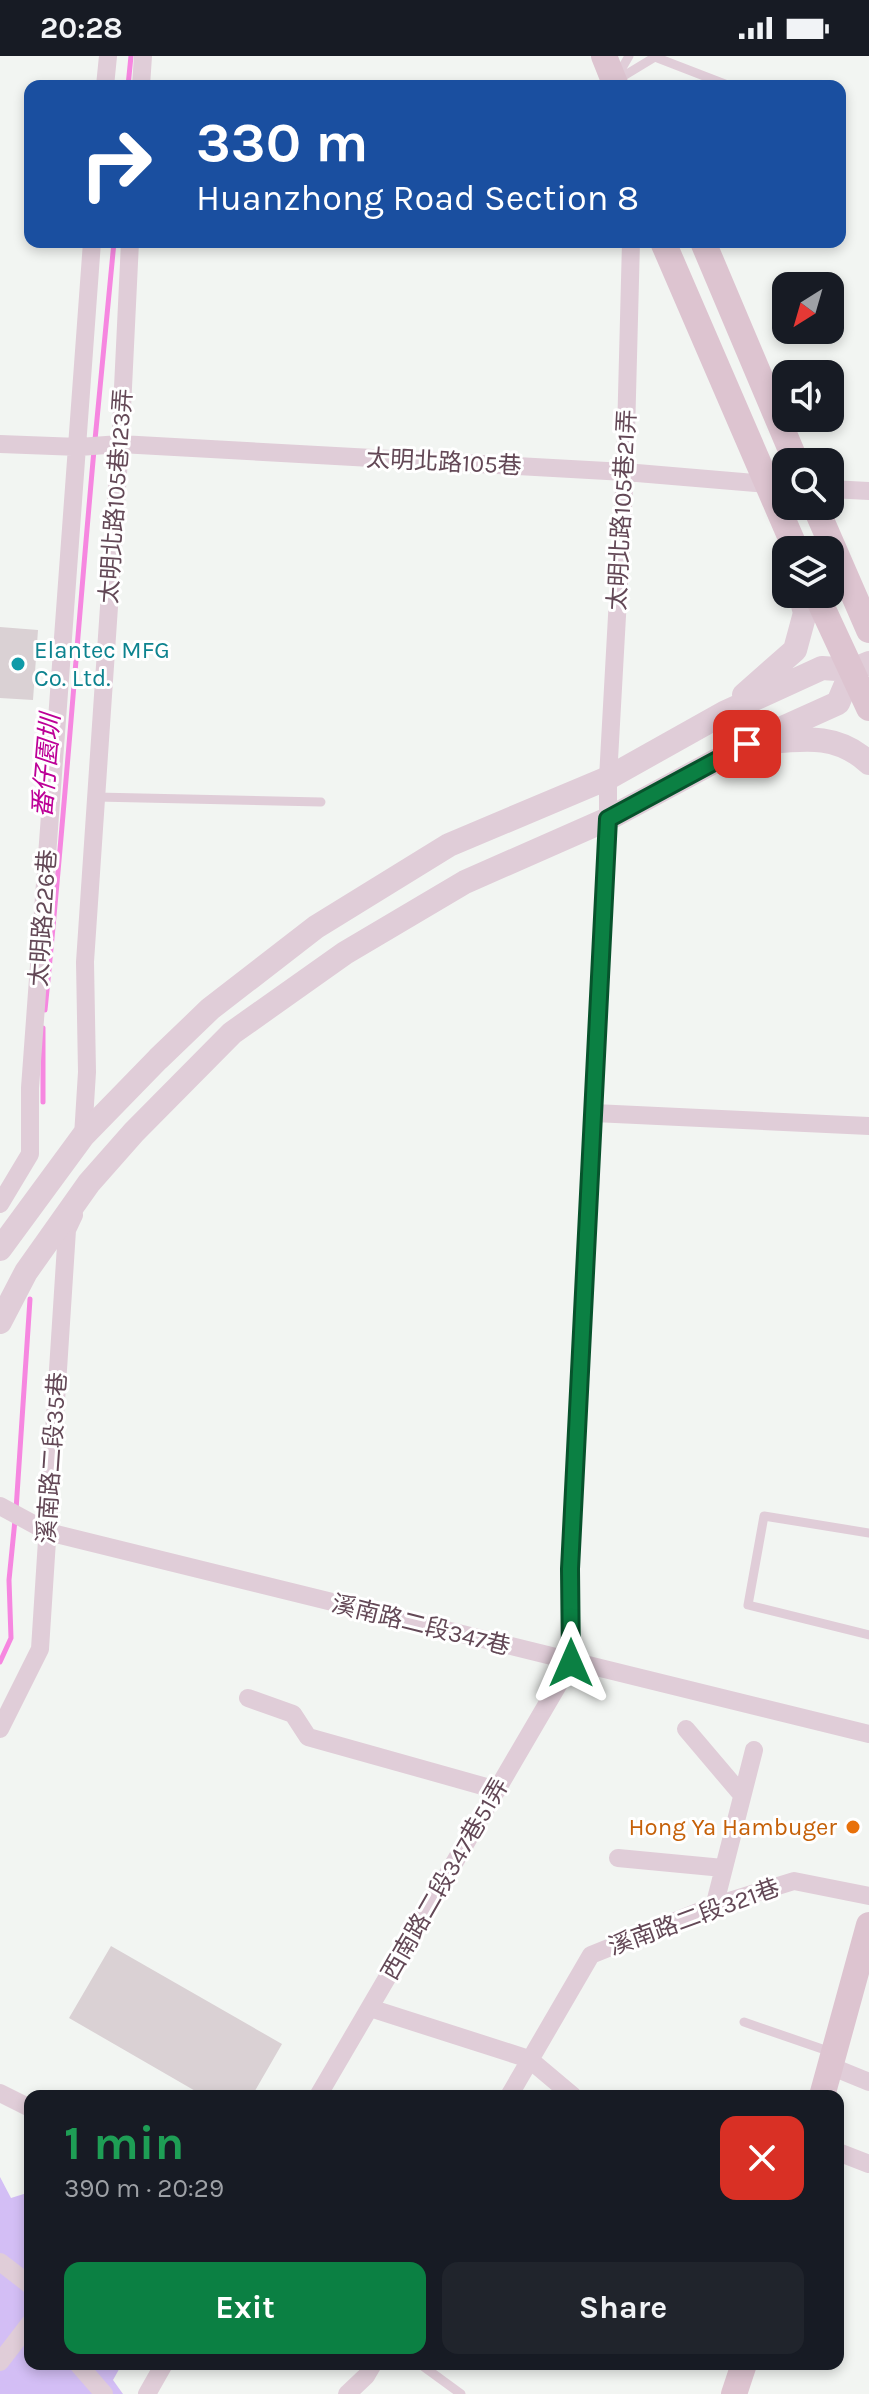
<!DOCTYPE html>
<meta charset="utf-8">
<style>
body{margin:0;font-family:Karla,"Noto Sans TC",sans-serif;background:#20242c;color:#f1f3f6;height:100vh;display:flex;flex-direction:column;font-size:30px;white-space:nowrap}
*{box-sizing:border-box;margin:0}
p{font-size:26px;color:#9ea1a6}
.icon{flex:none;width:44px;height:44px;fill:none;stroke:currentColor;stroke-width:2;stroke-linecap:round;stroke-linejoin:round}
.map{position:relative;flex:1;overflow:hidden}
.details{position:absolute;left:24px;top:2034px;width:820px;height:280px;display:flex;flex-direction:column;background:#171b24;border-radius:16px;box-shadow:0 4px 12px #0003}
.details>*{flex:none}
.banner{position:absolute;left:24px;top:24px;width:822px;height:168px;border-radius:16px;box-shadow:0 4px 12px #0003;background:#1a4fa0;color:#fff;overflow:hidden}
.needle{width:52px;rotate:217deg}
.tools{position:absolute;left:772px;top:216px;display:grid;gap:16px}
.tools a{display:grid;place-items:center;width:72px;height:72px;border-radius:16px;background:#171b24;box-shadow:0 4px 12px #0003;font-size:40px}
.pin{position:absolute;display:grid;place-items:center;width:68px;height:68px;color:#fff;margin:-34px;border-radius:16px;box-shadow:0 4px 12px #0006}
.me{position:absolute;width:88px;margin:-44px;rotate:0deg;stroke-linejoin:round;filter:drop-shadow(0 0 6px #0008)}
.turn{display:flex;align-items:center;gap:28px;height:168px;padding:0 40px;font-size:36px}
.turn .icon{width:104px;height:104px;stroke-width:2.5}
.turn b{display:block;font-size:56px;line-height:68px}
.round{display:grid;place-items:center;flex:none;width:84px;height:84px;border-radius:16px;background:#20242c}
.summary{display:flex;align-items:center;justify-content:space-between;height:136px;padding:0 40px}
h1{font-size:48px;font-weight:700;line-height:60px;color:#1e9e55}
.action{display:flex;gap:16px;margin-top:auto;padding:16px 40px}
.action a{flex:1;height:92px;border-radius:16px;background:#0b8043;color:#fff;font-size:32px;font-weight:700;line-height:92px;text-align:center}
.action a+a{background:#20242c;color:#f1f3f6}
.status{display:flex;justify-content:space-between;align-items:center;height:56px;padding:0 40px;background:#171b24;direction:ltr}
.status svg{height:22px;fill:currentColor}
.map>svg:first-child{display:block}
</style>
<div class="status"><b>20:28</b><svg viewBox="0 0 49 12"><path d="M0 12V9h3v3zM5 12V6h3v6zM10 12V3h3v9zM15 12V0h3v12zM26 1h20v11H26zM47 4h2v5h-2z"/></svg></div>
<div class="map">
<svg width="869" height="2338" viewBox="0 0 869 2338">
<rect width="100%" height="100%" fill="#f2f5f2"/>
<!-- green -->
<path fill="#d3bef5" d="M0,2121L11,2142L30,2136V2308H122L113,2324L123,2338H0Z"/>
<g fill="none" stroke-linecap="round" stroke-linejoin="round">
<!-- stream -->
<path stroke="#f687e0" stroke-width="5" d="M128,30L131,0
M95,384L114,186
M45,954C64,767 77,581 94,394
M43,1046V972
M16,1454L30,1243
M0,1606L11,1582L9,1524L15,1464"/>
</g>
<!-- building -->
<path fill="#dad1d4" d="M0,571L38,574L33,644L0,642Z
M111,1890L282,1988L252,2040H204L69,1962Z"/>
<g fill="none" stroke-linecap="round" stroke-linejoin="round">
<!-- service -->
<path stroke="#e0cdd8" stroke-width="9" d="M618,19L629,0
M617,24L655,1L730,30
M96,741L321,746
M869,1477L764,1460L748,1549L869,1579
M744,1966L831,1996
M420,2308L461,2338"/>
<!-- minor -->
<path stroke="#e0cdd8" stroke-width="18" d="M105,30L108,0
M141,30L143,0
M0,388L79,391L120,388L625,416L767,428
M830,433L869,435
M594,1057L869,1070
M83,1080L87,1016L85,906L121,373L130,186
M0,1148L30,1098V1032L92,186
M0,1450L48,1476L869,1678
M248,1642L293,1658L308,1681L497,1734
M0,1673L40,1593L67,1174L74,1159
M686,1673L742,1739
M618,1802L723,1812
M714,1851L754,1694
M370,1952L529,2003L573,2040
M830,2010L869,2026
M0,2037L30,2052
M318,2040L571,1607L570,1513L608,763V722L625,416L631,186
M509,2040L591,1899L710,1851L794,1825L869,1840
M838,2096L869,2108
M0,2206L30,2229
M0,2306L30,2267
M78,2308L104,2338
M147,2338L164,2308
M347,2338L366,2320L373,2308"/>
<!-- tertiary -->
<path stroke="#e0cdd8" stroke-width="24" d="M744,639L795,594L805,557L800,538
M770,686C808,682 839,679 869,707
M0,1193L83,1080L158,1003L210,953L316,871L449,789L608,722L724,657L822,612L852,614L869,607
M0,1266L26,1216L89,1127L134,1076L232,977L345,897L465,826L608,763L747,688L838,647L852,614"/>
<!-- secondary -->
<path stroke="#ddc4d0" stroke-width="26" d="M604,0L616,30
M663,186L796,494
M703,186L796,406
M815,450L869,574
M816,538L869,652
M822,2040L869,1869
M734,2338L744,2308"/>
</g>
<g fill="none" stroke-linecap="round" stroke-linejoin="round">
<defs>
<path id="route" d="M571,1607L570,1513L608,763L747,688"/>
</defs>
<!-- route casing -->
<use href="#route" stroke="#07532c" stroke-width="20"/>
<!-- route -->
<use href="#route" stroke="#0b8043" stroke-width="14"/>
</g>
<!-- markers -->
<circle fill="#0f9aa8" stroke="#fff" stroke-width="3" cx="18" cy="608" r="8"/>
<circle fill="#e8710a" stroke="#fff" stroke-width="3" cx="853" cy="1771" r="8"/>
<g text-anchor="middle" stroke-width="6" stroke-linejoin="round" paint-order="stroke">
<!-- street labels -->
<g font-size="24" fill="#634856" stroke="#fff">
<text transform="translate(444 406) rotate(3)" y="8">太明北路105巷</text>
<text transform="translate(116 440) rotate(-86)" y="8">太明北路105巷123弄</text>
<text transform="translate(622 454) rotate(-87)" y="8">太明北路105巷21弄</text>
<text transform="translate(43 862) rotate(-86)" y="8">太明路226巷</text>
<text transform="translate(52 1402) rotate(-86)" y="8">溪南路二段35巷</text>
<text transform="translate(421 1569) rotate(14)" y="8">溪南路二段347巷</text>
<text transform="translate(445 1823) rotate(-60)" y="8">西南路二段347巷51弄</text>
<text transform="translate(694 1861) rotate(-20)" y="8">溪南路二段321巷</text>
</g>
<!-- culture labels -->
<g font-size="24" fill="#0d838f" stroke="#fff" text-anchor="start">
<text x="34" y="602">Elantec MFG<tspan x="34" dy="28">Co. Ltd.</tspan></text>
</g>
<!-- food labels -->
<g font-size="24" fill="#c56008" stroke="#fff" text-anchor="end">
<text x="837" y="1779">Hong Ya Hambuger</text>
</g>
<!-- water labels -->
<g font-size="26" font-style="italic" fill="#bd0097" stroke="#fff">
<text transform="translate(46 710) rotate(-85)" y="9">番仔園圳</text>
</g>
</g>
</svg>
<div class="tools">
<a><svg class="needle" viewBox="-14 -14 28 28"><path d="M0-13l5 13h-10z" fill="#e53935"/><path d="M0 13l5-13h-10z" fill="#9ea1a6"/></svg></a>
<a><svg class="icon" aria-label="sound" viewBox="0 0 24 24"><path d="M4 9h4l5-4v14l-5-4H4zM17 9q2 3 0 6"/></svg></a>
<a><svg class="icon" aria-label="search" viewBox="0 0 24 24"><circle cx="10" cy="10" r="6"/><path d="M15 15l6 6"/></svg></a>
<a><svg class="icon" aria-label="layers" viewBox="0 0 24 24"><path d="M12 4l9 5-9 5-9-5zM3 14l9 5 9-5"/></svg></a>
</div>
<div class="pin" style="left:747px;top:688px;background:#d93025"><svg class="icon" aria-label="arrive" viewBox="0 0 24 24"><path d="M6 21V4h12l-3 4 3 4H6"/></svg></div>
<svg class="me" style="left:571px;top:1607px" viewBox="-20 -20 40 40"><path d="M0-17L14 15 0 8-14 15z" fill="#0b8043" stroke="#fff" stroke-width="4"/></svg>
<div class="banner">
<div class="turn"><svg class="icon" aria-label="right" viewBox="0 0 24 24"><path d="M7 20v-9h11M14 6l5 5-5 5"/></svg><div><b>330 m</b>Huanzhong Road Section 8</div></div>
</div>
<section class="details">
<div class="summary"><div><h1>1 min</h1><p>390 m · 20:29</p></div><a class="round" style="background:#d93025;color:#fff"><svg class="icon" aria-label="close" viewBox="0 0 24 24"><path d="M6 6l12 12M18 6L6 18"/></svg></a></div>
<div class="action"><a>Exit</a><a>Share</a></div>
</section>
</div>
